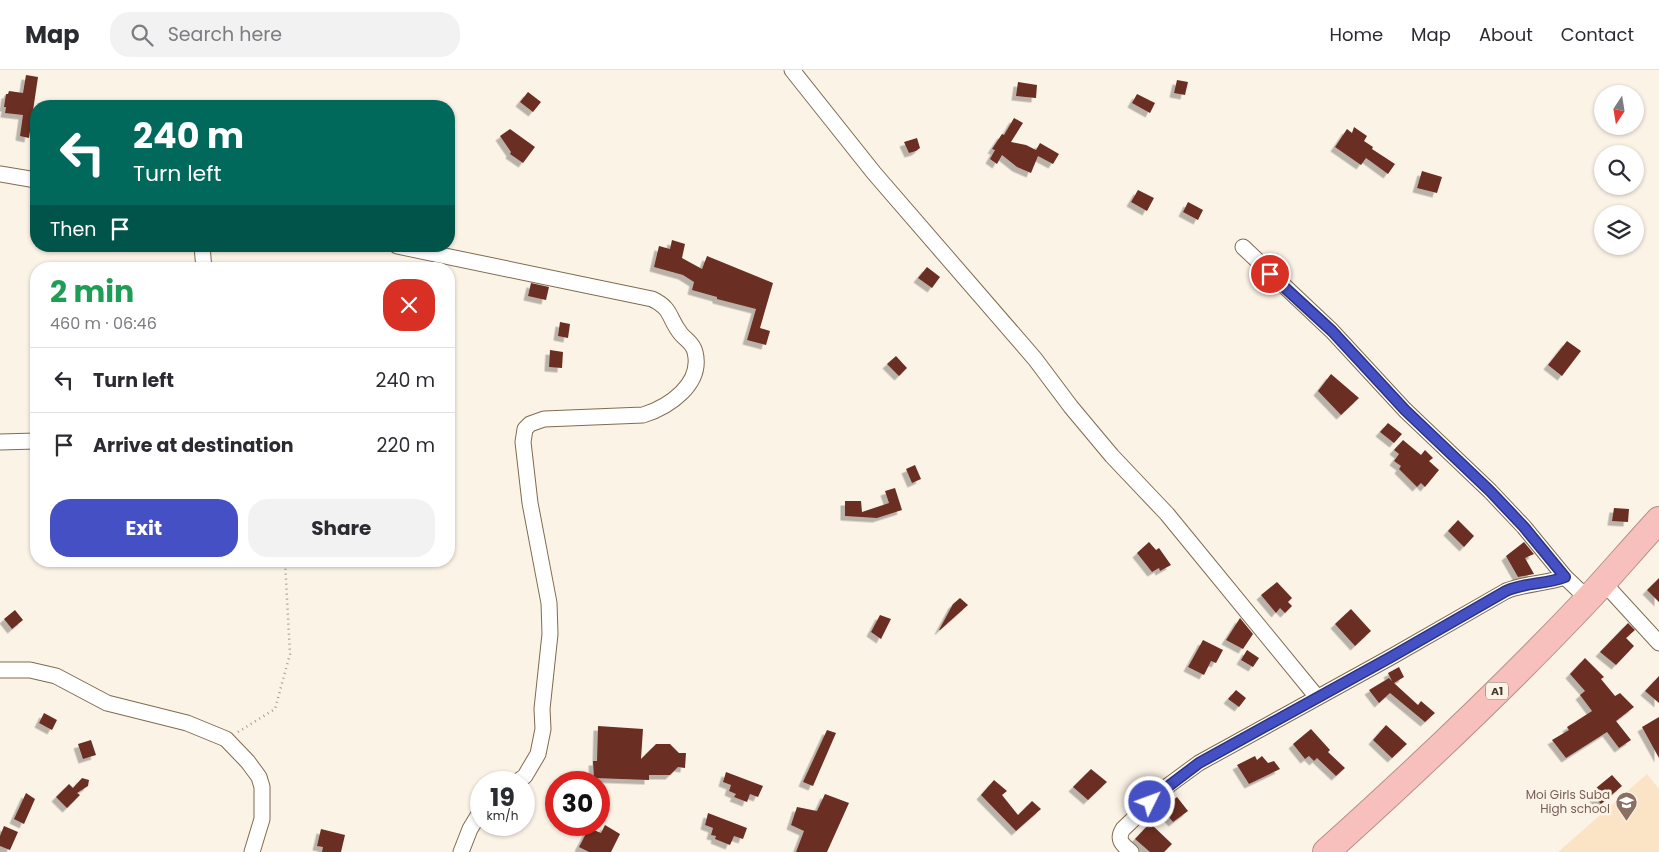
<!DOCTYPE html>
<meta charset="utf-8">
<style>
body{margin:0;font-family:Poppins,sans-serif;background:#f2f2f3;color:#2b2b33;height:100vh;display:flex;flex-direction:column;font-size:19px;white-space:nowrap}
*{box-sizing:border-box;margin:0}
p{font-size:16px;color:#7c7c81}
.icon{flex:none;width:28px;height:28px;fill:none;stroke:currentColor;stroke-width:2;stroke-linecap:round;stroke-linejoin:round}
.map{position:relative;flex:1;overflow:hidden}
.details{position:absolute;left:30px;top:192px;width:425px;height:305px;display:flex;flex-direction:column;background:#fff;border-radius:20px;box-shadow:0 1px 4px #0004}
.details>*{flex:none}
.top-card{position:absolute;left:30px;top:30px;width:425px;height:152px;border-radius:20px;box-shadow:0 1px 4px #0004;background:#00695c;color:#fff;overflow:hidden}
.needle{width:32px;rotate:192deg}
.buttons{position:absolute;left:1594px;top:15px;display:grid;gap:10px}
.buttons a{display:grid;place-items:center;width:50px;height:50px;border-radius:50%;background:#fff;box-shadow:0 1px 4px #0004;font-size:25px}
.speed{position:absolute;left:470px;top:701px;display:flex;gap:10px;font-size:25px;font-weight:700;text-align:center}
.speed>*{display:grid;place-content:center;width:65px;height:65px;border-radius:50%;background:#fff;box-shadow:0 1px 4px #0004;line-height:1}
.speed small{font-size:12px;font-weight:400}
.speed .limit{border:8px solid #d22;background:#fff;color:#111}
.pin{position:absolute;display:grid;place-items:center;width:42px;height:42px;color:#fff;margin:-21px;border:2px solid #fff;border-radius:50%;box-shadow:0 1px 5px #0007}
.me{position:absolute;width:55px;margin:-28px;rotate:48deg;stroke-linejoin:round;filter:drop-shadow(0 0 4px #0008)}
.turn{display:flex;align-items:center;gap:18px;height:105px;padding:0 20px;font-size:22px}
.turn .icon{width:65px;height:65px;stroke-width:2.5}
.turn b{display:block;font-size:35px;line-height:42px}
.then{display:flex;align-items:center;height:48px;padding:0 20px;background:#0003;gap:10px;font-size:19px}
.round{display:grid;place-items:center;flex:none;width:52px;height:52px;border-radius:20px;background:#f2f2f3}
.summary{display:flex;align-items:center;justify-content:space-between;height:85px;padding:0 20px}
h1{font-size:30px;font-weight:700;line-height:38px;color:#1e9e55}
.action{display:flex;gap:10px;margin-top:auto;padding:10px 20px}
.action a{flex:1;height:58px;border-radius:20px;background:#4450c4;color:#fff;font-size:20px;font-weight:700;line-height:58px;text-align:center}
.action a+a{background:#f2f2f3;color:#2b2b33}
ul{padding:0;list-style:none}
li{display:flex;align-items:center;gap:15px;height:65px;padding:0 20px;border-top:1px solid #e1e1e2}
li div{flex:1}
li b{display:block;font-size:19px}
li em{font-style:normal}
header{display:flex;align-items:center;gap:30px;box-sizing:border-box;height:70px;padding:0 25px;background:#fff;border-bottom:1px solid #e1e1e2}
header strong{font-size:24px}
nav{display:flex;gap:28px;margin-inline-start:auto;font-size:18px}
.search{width:350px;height:45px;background:#f2f2f3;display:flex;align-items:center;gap:12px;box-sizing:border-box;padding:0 18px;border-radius:20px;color:#7c7c81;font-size:19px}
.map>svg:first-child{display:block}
</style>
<header>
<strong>Map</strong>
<div class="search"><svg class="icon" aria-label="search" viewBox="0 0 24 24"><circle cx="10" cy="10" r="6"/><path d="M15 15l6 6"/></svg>Search here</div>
<nav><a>Home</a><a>Map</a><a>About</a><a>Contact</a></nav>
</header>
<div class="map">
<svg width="1659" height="782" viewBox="0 0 1659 782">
<defs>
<filter id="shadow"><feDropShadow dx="-4.5" dy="4.5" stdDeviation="0" flood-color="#0004"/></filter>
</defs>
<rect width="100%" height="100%" fill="#fcf3e7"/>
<!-- built -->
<path fill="#fbe4c6" d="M1647,704L1659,719V782H1558Z"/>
<!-- building -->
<path fill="#6a2e23" filter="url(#shadow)" d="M26,5L38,7L29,68L20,66L23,45L5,43L6,37H4L6,24H8L9,21L23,23Z
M1177,10L1188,12L1185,25L1174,23Z
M1018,12L1037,15L1036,28L1016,26Z
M528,22L541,32L533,42L520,32Z
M1137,24L1155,33L1150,43L1132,33Z
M1014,48L1023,53L1011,72L1026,75L1036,80L1040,73L1059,84L1053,94L1038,86L1031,103L1017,97L1002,85L997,94L990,89L995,80L992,79L1002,64L1004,65Z
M1354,57L1367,66L1364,71L1373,77L1372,79L1395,94L1388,104L1366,88L1361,95L1335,77L1347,59L1352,63Z
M510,59L535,77L523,93L510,84L511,82L500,66Z
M917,68L920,78L916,81L909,83L904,72Z
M1422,101L1442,107L1437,123L1417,118Z
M1138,120L1154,128L1147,141L1131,132Z
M1188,132L1203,140L1198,150L1183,142Z
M672,170L685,174L682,188L702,199L707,186L773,213L760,258L770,261L766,275L747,270L756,239L717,229V227L692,220L694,212L683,205L654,197L659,176L670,179Z
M927,197L940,207L932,218L918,208Z
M531,213L549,217L546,230L528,226Z
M560,252L570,254L568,268L558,266Z
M1567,271L1581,281L1562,306L1548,295Z
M550,280L563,282L562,298L549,297Z
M896,286L907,298L899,306L887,294Z
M1331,304L1359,328L1341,345L1318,321Z
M1388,353L1402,364L1394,373L1380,362Z
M1403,370L1421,385L1425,380L1433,388L1429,391L1439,400L1425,417L1421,413L1417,417L1399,399L1401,396L1394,391L1399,384L1394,380Z
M915,395L921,409L912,413L906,399Z
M895,418L902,440L877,448L845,446V431H861L862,442L889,433L885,421Z
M1614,438L1629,439L1628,452L1612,451Z
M1458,450L1474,466L1464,477L1448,461Z
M1149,472L1156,480L1159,478L1171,495L1160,501L1159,498L1152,502L1137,483Z
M1524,472L1534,484L1525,488L1534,504L1518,507L1506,486Z
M1659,508V532L1647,520Z
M1277,512L1292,528L1288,532L1292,536L1285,543L1280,538L1276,543L1261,525Z
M960,528L968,535L940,560H939L953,534Z
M1351,539L1371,561L1355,576L1335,554Z
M15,540L23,550L12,559L4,549Z
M880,545L891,549L881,569L871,562Z
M1240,548L1253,564L1243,579L1226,570Z
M1628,553L1635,560L1626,568L1634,576L1616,595L1600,582Z
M1203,570L1223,580L1216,593L1211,591L1204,605L1188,597Z
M1247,580L1259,588L1253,597L1241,590Z
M1585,588L1604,607L1601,609L1615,626L1620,623L1634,637L1616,651L1631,670L1619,678L1607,662L1566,688L1552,670L1569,660L1567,657L1592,641L1580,625L1585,621L1570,604Z
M1399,597L1404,607L1394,613L1418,635L1421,631L1435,643L1425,652L1390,623L1379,633L1369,620L1389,608L1392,611L1388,603Z
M1659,606V633L1645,621Z
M1236,620L1246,628L1239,637L1228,629Z
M44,643L57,650L52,660L39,653Z
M1659,647V688L1642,657Z
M1386,655L1407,674L1392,688L1373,670Z
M598,656L643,659L641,689L656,674H670L679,683H686L685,698L678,697L670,705H649V710L594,708L593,691H597Z
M1311,659L1330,680L1328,682L1345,698L1336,706L1317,688L1314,691L1309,686L1305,689L1293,674Z
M827,660L836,663L813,716L803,712Z
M91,670L96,685L83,689L78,674Z
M1255,686L1257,690L1262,686L1268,693L1274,691L1280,699L1249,714L1237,695Z
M1091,699L1107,712L1088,730L1073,717Z
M726,702L763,716L758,727L750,724L747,732L734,727L736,724L729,721L731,715L723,712Z
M1612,705L1622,716L1601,734L1590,723Z
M82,708L89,710L88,716L77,723L80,725L67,738L56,727L69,714L73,718Z
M994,710L1007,721L1002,725L1018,745L1032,731L1041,739L1016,761L981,725Z
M26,723L35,729L24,754L14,749Z
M825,724L849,733L827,782H796L804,761L791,755L797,737L817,741Z
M1177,727L1188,741L1173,752L1162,739Z
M708,743L747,758L743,769L734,766L730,775L715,769L716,766L711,765L713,758L705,755Z
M1150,753L1172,774L1164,782H1150L1135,769Z
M605,755L620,764L611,782H589L579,777L589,758L601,763Z
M4,756L18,762L10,780L0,776V766Z
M321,759L345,765L341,782H322L323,777L317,776Z"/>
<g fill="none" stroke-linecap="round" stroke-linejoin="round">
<defs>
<path id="street" d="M792,0L874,103L1035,289L1071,337L1112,386L1167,444L1317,627
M0,104L36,110
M202,176L204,199
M397,176L652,229C673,239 668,248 681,264C686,270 693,273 695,282C703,314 669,337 643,345L544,349L530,354L525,359L523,372L530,433L549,533L550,564L542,639L543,659L538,684L525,706L517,712
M1243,177L1332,261L1405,340L1490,421L1524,457L1565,507
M0,372L36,371
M1603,512L1659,573
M0,600H30L56,606L107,633L187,653L226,669L248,692L259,707L262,717V749L252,782
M461,782L470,759L481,741
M1131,782C1123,775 1116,770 1123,759L1169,715L1199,693L1391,587L1506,521C1526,513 1545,514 1565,507L1588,529"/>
<path id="highway" d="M1326,782C1416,701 1505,617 1588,529C1612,503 1635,476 1659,450"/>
</defs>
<!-- street casing -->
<use href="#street" stroke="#806b4f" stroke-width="17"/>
<!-- highway casing -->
<use href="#highway" stroke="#b7908a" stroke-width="28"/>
<!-- path -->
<path stroke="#a49b8e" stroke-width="2.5" stroke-dasharray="1 4" stroke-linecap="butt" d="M238,662L275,639L290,584L285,491"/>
<!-- street -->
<use href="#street" stroke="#fff" stroke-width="15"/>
<!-- highway -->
<use href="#highway" stroke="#f7c0bd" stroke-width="26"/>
</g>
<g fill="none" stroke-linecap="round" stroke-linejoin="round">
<defs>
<path id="route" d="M1150,732L1170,715L1199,693L1391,587L1506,521C1526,512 1544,515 1565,507L1524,457L1490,421L1405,340L1332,261L1270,204"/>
</defs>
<!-- route casing -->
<use href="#route" stroke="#2c347f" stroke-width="12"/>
<!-- route -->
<use href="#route" stroke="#4450c4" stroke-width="9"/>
</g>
<!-- icons -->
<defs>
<symbol id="school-pin" viewBox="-11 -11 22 30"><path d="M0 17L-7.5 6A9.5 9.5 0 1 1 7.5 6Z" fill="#8d6e63" stroke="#fcf3e7"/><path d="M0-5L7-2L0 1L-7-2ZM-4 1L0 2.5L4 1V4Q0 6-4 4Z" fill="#fff"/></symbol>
</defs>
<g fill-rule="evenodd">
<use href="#school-pin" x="1614" y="720" width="25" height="34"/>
</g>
<g text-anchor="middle" stroke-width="5" stroke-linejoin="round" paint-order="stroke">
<!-- shield labels -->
<rect fill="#fcf3e7" stroke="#786f63" stroke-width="1" x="1486" y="612.5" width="22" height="17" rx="4"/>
<g font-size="11" font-weight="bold" fill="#40372a">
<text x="1497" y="625">A1</text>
</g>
<!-- education labels -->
<g font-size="12" fill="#785e54" stroke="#fcf3e7" text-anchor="end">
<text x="1610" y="729">Moi Girls Suba<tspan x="1610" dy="14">High school</tspan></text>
</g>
</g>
</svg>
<div class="buttons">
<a><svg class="needle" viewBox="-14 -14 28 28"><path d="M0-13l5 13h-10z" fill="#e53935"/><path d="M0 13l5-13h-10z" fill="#7c7c81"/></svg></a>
<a><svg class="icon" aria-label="search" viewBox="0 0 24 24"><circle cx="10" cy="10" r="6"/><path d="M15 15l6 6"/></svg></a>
<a><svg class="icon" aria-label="layers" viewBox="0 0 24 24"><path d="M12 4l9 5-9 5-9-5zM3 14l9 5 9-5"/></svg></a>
</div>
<div class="speed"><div>19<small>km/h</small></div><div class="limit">30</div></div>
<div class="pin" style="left:1270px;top:204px;background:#d93025"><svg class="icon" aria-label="arrive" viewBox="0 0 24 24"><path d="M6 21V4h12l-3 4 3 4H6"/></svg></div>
<svg class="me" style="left:1150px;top:732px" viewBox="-20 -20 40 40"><circle r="17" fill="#4450c4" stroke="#fff" stroke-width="3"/><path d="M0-11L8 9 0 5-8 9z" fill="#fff"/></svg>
<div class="top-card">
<div class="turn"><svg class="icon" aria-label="left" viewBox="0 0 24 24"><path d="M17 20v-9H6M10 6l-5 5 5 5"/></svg><div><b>240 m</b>Turn left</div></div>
<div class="then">Then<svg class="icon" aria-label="arrive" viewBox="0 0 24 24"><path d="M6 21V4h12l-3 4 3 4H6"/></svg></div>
</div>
<section class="details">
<div class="summary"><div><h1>2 min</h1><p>460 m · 06:46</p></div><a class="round" style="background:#d93025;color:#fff"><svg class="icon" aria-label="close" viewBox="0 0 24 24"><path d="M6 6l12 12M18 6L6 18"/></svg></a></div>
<ul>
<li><svg class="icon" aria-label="left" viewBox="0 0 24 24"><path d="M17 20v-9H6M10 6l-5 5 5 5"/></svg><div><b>Turn left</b></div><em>240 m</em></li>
<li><svg class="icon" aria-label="arrive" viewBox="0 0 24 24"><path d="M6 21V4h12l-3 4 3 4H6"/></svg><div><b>Arrive at destination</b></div><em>220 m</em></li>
</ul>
<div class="action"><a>Exit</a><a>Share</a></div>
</section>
</div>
